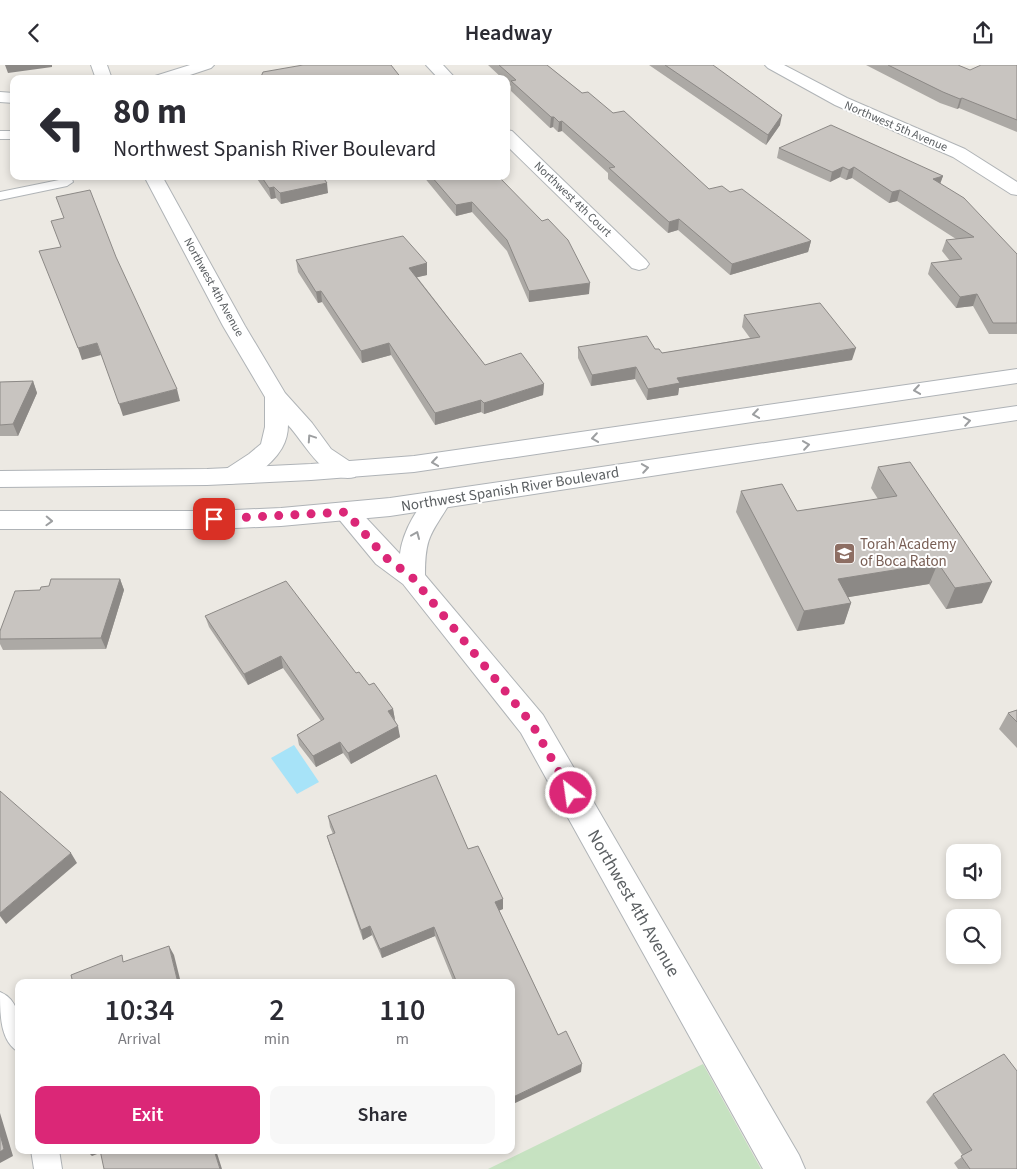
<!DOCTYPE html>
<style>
body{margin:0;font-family:"Source Sans 3",sans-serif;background:#f7f7f7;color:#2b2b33;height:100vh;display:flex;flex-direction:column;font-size:19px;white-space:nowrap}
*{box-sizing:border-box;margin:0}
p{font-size:16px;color:#7c7c81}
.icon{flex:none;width:28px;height:28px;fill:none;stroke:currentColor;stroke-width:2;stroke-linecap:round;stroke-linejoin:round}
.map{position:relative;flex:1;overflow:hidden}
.sheet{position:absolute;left:15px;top:914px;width:500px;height:175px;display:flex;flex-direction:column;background:#fff;border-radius:10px;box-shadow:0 2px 8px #0003}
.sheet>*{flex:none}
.top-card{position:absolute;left:10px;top:10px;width:500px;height:105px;border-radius:10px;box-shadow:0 2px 8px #0003;background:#fff;color:#2b2b33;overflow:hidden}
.controls{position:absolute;left:946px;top:779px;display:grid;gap:10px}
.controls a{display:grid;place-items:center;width:55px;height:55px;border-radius:10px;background:#fff;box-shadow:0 2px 8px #0003;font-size:25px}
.pin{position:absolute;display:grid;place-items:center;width:42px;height:42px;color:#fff;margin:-21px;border-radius:10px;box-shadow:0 2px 8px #0006}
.me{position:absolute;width:55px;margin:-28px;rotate:330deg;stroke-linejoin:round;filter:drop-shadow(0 0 4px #0008)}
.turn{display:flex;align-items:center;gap:18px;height:105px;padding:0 20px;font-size:22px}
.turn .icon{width:65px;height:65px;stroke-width:2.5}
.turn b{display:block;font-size:35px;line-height:42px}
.eta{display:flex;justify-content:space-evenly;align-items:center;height:85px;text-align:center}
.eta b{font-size:30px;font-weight:600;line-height:35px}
.button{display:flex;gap:10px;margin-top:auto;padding:10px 20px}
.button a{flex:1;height:58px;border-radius:10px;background:#db2777;color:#fff;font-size:20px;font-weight:600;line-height:58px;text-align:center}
.button a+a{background:#f7f7f7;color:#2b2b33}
header{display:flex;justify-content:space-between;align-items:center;height:65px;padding:0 20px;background:#fff;font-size:22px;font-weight:600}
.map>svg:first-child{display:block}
</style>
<header><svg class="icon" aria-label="back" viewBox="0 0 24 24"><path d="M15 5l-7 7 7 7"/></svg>Headway<svg class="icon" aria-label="share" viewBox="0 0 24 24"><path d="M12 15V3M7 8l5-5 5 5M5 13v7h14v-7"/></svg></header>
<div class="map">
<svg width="1017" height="1104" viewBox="0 0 1017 1104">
<rect width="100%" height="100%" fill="#ece9e3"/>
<!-- green -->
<path fill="#c6e2c1" d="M703,999L761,1104H488Z"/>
<!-- water -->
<path fill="#a7e3f8" d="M294,680L319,717L297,729L271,693Z"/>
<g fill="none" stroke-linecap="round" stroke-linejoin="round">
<defs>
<path id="service" d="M0,66H14V74H0Z
M58,111H71L73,117L67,121L0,135V127L59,115Z
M0,927C24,937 19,965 19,987C0,977 0,949 0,927Z
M31,1085H59L62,1104H34Z"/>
<path id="minor" d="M91,0H107L112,14H96Z
M190,0H214L211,3L178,14H153L155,11Z
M426,0H443L456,14H439Z
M765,0H784L847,33L965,84L1017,117V130L1011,129L953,92L835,40L768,3Z
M0,27L14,28V38L0,37Z
M506,65L512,66L646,195L649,199L646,203L639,205L632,203L506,80Z
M144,111H162L245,261L285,328L312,358L331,384L355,400L358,406L355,412C325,420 305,378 288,360C288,368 286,376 282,383C272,400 244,423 223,418L220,412L223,406L249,389L261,379L265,362V332L223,261Z
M439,427L448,430L451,436C432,469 425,469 425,510L543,650L799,1090L805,1104H763L521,668L403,519L376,499L333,447L337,441L346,438L355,441L400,489C402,469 419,433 439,427Z"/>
<path id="secondary" d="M1017,304V318L414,407L311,415L207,420L0,422V406L207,404L311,399L414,391Z
M1017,341V355L390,451L281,461L214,464H0V446H214L281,443L390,433Z"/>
</defs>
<!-- service casing -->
<use href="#service" stroke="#b0b4b7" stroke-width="2"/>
<!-- minor casing -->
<use href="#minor" stroke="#b0b4b7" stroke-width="2"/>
<!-- secondary casing -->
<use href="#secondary" stroke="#afb3b7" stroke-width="2"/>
<!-- service -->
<use href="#service" fill="#fff" fill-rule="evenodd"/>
<!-- minor -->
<use href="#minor" fill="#fff" fill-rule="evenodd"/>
<!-- secondary -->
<use href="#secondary" fill="#fff" fill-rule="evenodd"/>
</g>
<!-- wall -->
<path fill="#aca9a5" d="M488,0H547L582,28L613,48L709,124L730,127L811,176L808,187L730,210L678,165L668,168L608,114V108L562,66L558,67L553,62L550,63L511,26V21L506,17V14H503Z
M649,0H713L780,60L766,80Z
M866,0H958L970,5L1017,0V67L959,43L957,44L940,38Z
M779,83L943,111L940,118L1017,189V269H989L973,241L956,243L928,209L931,198L950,196L942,186L946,175L956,174L897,136L889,138L852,113L846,115L840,112L830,117L777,93Z
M255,111H322L328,128L281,139L276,133L271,134Z
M423,111H498L589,229L529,237L507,186L472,147L456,151Z
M296,195L427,198V210L417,212L485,300L544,319L543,330L484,349L481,347L435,360L391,290L362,298L322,237L318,238L298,207Z
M744,250L852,295L679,323L678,330L647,335L635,314L591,321L578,293V282L655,284L662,288L750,273L742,262Z
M33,316L37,328L18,371H0V317Z
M878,402L982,538L946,544L929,519L848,532L851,538L844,559L797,566L736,447L741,426L797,446L878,434L871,423Z
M120,514L124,525L106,584L3,585L0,579V566L40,525Z
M205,551L356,608L393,644L395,655L400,672L351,699L343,688L316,702L299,680L297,670L321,656L283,603L248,620L209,562Z
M1017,645V683L999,664L1008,648Z
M328,751L468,784L503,834V844L499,845L558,970L581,1007L511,918H454L435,871L382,893L372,870L363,875L330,781L327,771L333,769L330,762Z
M933,1029L1017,1104H958L954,1098L963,1091L926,1037Z"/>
<!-- shaded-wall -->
<path fill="#8c8986" d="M5,0H52V2L8,8Z
M962,33L959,43L957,44L960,34Z
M782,50L780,60L766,80L768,70Z
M551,52H554L553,62L550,63Z
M562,56V66L558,67L559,57Z
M843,102L840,112L830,117L832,107Z
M854,102L852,113L846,115L849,105Z
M943,111L939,122L933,114Z
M327,118L328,128L281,139L280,128Z
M274,122L276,133L271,134L269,123Z
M900,125L897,136L889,138L892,127Z
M472,137V147L456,151V140Z
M679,154L678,165L668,168L669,157Z
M811,176L808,187L730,210L732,199Z
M427,198V210L410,214L409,203Z
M590,218L589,229L529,237V226Z
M321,226L322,237L318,238L316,227Z
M977,229L973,241L956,243L960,232Z
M97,278L101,290L82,295L78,283Z
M389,278L391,290L362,298L361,286Z
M856,283L852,295L679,323L678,330L647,335L648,324L677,313Z
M636,302L635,314L591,321L592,310Z
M33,316L37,328L18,371L13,359Z
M544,319L543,330L484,349V338Z
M177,324L180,336L123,351L119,339Z
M481,335V347L435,360V348Z
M938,498L929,519L831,535L838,514Z
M120,514L124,525L106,584L101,573Z
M992,517L982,538L946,544L955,523Z
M851,538L844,559L797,566L804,546Z
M281,591L283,603L248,620L244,609Z
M393,644L395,655L388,646Z
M398,661L400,672L351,699L348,688Z
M340,677L343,688L316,702L313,691Z
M71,788L77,798L6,859L0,851V848Z
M503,834V844L496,847L495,837Z
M370,861L372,870L363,875L361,865Z
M434,862L435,871L382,893L380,884Z
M169,881L174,890L181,918H178Z
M582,999L581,1007L511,1040V1033Z
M0,1048L13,1091L0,1098Z
M86,1085H104L105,1086L92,1091Z
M214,1085H216L222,1104H220Z"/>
<!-- building -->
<path fill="#c8c4c0" stroke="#8c8986" d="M303,0H391L402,14H260L263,7Z
M499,0H547L582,28L588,27L613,48L624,46L709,124L722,121L730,127L742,124L811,176L732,199L679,154L669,157L609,103L615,102L562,56L559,57L554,52H551L511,16L516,15Z
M665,0H713L782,50L768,70Z
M888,0H958L970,5L981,0H1017V55L962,33L960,34L943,27Z
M831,60L943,111L933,114L964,133L1017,189V258H993L977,229L960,232L931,198L962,194L946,175L974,172L900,125L892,127L854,102L849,105L843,102L832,107L779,83Z
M261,111H322L327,118L280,128L274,122L269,123Z
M431,111H498L542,156L548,154L568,175L590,218L529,226L507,175L472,137L456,140Z
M90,125L116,192L177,324L119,339L97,278L78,283L39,186L61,182L51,156L64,153L56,132Z
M403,171L427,198L409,203L485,300L521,288L544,319L484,338L481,335L435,348L389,278L361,286L321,226L316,227L296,195Z
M820,238L856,283L677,313L680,318L648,324L636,302L592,310L578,282L647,271L655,284H659L662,288L760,272L744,250Z
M33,316L13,359L0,360V317Z
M910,397L992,517L955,523L938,498L838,514L851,538L804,546L741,426L782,419L797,446L897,431L878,402Z
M51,514H120L101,573L0,574V566L15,526L40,525L41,522L49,521Z
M286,516L356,608L359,607L369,620L374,618L393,644L388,646L398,661L348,688L340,677L313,691L297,670L324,654L281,591L244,609L205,551Z
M1017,645V657L1008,648Z
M436,710L468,784L478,781L503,834L495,837L558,970L566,966L582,999L511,1033V918H457L434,862L380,884L370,861L361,865L327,771L335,768L328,751Z
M0,726L71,788L0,848Z
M169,881L178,918H73L71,910L122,890L123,897Z
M1004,989L1017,1006V1104H970L961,1091L972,1085L933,1029Z
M0,1069L4,1084L0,1087Z
M100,1085H214L220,1104H104Z"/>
<!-- one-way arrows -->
<defs><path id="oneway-chevron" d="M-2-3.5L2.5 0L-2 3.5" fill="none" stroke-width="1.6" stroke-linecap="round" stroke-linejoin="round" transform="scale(1.25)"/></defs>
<g stroke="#9d9fa1">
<use href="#oneway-chevron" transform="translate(917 325) rotate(172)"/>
<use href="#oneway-chevron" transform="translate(756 349) rotate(172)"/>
<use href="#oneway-chevron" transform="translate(967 356) rotate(-9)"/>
<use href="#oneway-chevron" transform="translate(311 373) rotate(-124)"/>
<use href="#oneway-chevron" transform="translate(595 373) rotate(172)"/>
<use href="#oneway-chevron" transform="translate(806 380) rotate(-8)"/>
<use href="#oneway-chevron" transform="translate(435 397) rotate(172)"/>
<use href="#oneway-chevron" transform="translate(645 403) rotate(-9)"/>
<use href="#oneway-chevron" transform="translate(49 456) rotate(2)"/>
<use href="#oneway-chevron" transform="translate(416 470) rotate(-67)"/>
</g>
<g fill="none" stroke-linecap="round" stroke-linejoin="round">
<!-- route -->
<path stroke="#db2777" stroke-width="9" stroke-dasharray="0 16.2" d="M214,454L346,447L385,492L412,512L532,659L571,728"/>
</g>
<!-- icons -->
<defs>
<symbol id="school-square" viewBox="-11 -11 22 22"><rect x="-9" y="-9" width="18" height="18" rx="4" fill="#8d6e63" stroke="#fff"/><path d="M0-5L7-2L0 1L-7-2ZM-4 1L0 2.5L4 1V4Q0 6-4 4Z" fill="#fff"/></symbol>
</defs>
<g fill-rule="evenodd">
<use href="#school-square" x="832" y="476" width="25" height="25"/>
</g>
<g text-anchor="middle" stroke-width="4" stroke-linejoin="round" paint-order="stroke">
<!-- far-street labels -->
<g font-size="12" fill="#5b5f62" stroke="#fff">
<text transform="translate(896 61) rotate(23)" y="4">Northwest 5th Avenue</text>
<text transform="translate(573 134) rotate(44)" y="4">Northwest 4th Court</text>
<text transform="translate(214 222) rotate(61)" y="4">Northwest 4th Avenue</text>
</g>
<!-- street labels -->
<g font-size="15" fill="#5b5f62" stroke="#fff">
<text transform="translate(510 424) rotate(-9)" y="5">Northwest Spanish River Boulevard</text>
</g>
<!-- education labels -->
<g font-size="15" fill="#785e54" stroke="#fff" text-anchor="start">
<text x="860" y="484">Torah Academy<tspan x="860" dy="17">of Boca Raton</tspan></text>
</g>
<!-- near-street labels -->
<g font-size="18" fill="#5b5f62" stroke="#fff">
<text transform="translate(634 838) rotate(60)" y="6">Northwest 4th Avenue</text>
</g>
</g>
</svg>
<div class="controls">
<a><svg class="icon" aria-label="sound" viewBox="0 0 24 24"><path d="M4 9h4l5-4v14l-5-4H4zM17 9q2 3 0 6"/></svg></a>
<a><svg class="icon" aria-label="search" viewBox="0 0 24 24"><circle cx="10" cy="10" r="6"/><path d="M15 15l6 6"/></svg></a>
</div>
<div class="pin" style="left:214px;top:454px;background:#d93025"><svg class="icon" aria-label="arrive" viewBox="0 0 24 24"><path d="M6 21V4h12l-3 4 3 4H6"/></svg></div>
<svg class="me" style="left:571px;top:728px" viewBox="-20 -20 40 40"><circle r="17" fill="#db2777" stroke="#fff" stroke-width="3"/><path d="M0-11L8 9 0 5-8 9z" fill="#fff"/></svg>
<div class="top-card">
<div class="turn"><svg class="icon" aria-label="left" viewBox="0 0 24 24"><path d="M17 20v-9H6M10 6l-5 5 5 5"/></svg><div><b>80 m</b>Northwest Spanish River Boulevard</div></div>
</div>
<section class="sheet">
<div class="eta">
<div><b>10:34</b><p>Arrival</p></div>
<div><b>2</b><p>min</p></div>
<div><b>110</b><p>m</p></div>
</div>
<div class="button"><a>Exit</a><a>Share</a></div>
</section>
</div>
